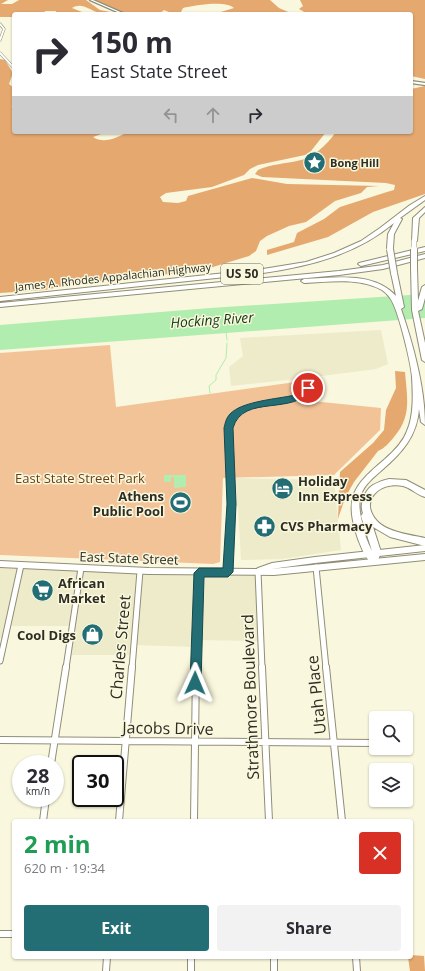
<!DOCTYPE html>
<meta charset="utf-8">
<style>
body{margin:0;font-family:"Open Sans",sans-serif;background:#f2f2f3;color:#2b2b33;height:100vh;display:flex;flex-direction:column;font-size:15px;white-space:nowrap}
*{box-sizing:border-box;margin:0}
p{font-size:13px;color:#7c7c81}
.icon{flex:none;width:22px;height:22px;fill:none;stroke:currentColor;stroke-width:2;stroke-linecap:round;stroke-linejoin:round}
.map{position:relative;flex:1;overflow:hidden}
.sheet{position:absolute;left:12px;top:819px;width:401px;height:140px;display:flex;flex-direction:column;background:#fff;border-radius:4px;box-shadow:0 1px 3px #0004}
.sheet>*{flex:none}
.banner{position:absolute;left:12px;top:12px;width:401px;height:122px;border-radius:4px;box-shadow:0 1px 3px #0004;background:#fff;color:#2b2b33;overflow:hidden}
.tools{position:absolute;left:369px;top:711px;display:grid;gap:8px}
.tools a{display:grid;place-items:center;width:44px;height:44px;border-radius:4px;background:#fff;box-shadow:0 1px 3px #0004;font-size:20px}
.speed{position:absolute;left:12px;top:755px;display:flex;gap:8px;font-size:20px;font-weight:700;text-align:center}
.speed>*{display:grid;place-content:center;width:52px;height:52px;border-radius:50%;background:#fff;box-shadow:0 1px 3px #0004;line-height:1}
.speed small{font-size:10px;font-weight:400}
.speed .limit{border:2px solid #111;border-radius:6px;background:#fff;color:#111}
.pin{position:absolute;display:grid;place-items:center;width:34px;height:34px;color:#fff;margin:-17px;border:2px solid #fff;border-radius:50%;box-shadow:0 1px 4px #0007}
.me{position:absolute;width:44px;margin:-22px;rotate:1deg;stroke-linejoin:round;filter:drop-shadow(0 0 3px #0008)}
.turn{display:flex;align-items:center;gap:14px;height:84px;padding:0 12px;font-size:18px}
.turn .icon{width:52px;height:52px;stroke-width:2.5}
.turn b{display:block;font-size:28px;line-height:34px}
.lanes{display:flex;align-items:center;height:38px;padding:0 12px;background:#0003;justify-content:center;gap:20px;direction:ltr}
.lanes .off{opacity:.35}
.round{display:grid;place-items:center;flex:none;width:42px;height:42px;border-radius:4px;background:#f2f2f3}
.overview{display:flex;align-items:center;justify-content:space-between;height:68px;padding:0 12px}
h1{font-size:24px;font-weight:700;line-height:30px;color:#1e9e55}
.action{display:flex;gap:8px;margin-top:auto;padding:8px 12px}
.action a{flex:1;height:46px;border-radius:4px;background:#236e75;color:#fff;font-size:16px;font-weight:700;line-height:46px;text-align:center}
.action a+a{background:#f2f2f3;color:#2b2b33}
.map>svg:first-child{display:block}
</style>
<div class="map">
<svg width="425" height="971" viewBox="0 0 425 971">
<rect width="100%" height="100%" fill="#f9f7dd"/>
<!-- built -->
<path fill="#eeebca" d="M381,330L388,364L376,369L306,378L231,386L229,367L243,356L240,338Z
M234,478L334,480L341,550L282,559L241,560L238,506H235Z
M0,564L258,571L261,641L197,640L196,647L134,645L133,655H68L72,626H5L2,638H0Z"/>
<!-- green -->
<path fill="#f3c398" d="M110,345L116,407L303,381L312,401L381,408L380,430L334,475L223,478L220,562L213,564L0,555V353Z"/>
<!-- forest -->
<path fill="#e5a86f" d="M0,0H8L1,4H12L19,0H86L100,10L121,14C115,14 107,15 102,14C92,12 82,1 72,8L87,14H56V11H45L44,14H14V17H0Z
M93,0H270L279,8L293,14H214L234,8C226,0 194,5 183,8L180,14H174L164,10L159,14H126Z
M300,0H425V79L411,76V14H308L299,9L303,6Z
M0,59L5,60L13,73L9,84L14,88V106H11L14,108V132H107L93,137C103,144 118,138 127,132H326L311,151L305,155L258,165L250,169L244,175L212,187L166,193L160,197L163,202L178,203L186,201L188,196L252,178L287,184L379,186L367,187L361,193L335,201L306,222L289,226L267,236L260,241L256,251L249,256L203,270L110,281H85L45,290L0,293Z
M425,86V194L373,212L328,237L267,255V250L294,242L297,233L324,219L340,207L387,192L394,190L395,185L386,183L262,177L255,174L258,170C271,164 284,164 297,161C313,158 327,145 336,132H411V89Z
M395,371L405,372C407,398 412,416 394,437C389,443 385,448 378,451L354,482L345,498L338,519L340,472L373,443L384,430L386,410L396,388Z
M411,955L424,956L425,971H410L408,957H411Z"/>
<!-- water -->
<path fill="#b1edaf" d="M425,294V318L0,350V325L210,308Z
M164,475H186V487L174,488V477H171V482H164Z"/>
<g fill="none" stroke-linecap="round" stroke-linejoin="round">
<!-- stream -->
<path stroke="#b1edaf" stroke-width="1" d="M226,332L227,340
M210,393L209,386L216,380V375L226,358L227,343"/>
<defs>
<path id="minor-far3" d="M0,24L4,29L0,40
M0,53L14,68"/>
<path id="minor-far2" d="M228,432C227,392 291,414 308,388L305,378"/>
<path id="minor-far1" d="M316,567L326,668
M258,571L262,668
M228,572L231,504L228,431
M0,661L21,565
M66,668L81,568
M132,668L140,571
M196,668L199,573"/>
<path id="minor" d="M262,667L269,821
M326,667L342,821
M0,740L376,743
M51,764L66,667
M43,821L46,798
M119,821L132,667
M194,821L196,667
M0,934H14
M191,957V971
M274,957V971
M356,957L357,971
M106,971L107,957"/>
<path id="tertiary" d="M90,0H93L125,14H122Z
M411,81L425,83V85L411,83Z"/>
<path id="secondary" d="M425,545V551L315,563L271,569L425,554V560L274,575L149,574L0,567V561L149,568L257,569L258,568L272,563L315,557Z"/>
<path id="motorway" d="M425,196V200L400,218L402,219L394,234L393,248L390,250L387,248L388,234L394,223C357,254 311,266 263,273L0,301V297L263,269L306,262L334,253L361,241L380,228L410,205Z
M425,207V212L419,218L417,241L412,242L413,218Z
M425,247V251L361,266L358,264L359,263Z
M425,254V258L383,269L339,275L0,307V303L339,271L383,265Z
M414,266L417,268L418,301L422,287L425,285V298L422,309L418,311L425,343V362L422,360L412,310L411,268Z
M394,271L397,273L404,307L401,309C413,344 425,387 425,425L421,422L419,409C417,436 402,453 382,470C374,477 364,485 361,495C358,505 360,513 362,522C364,532 367,542 372,551L361,516L363,513C359,504 365,490 373,485C378,482 384,480 389,479L406,480L425,490V497C417,495 411,488 403,486C381,481 358,500 377,521C387,532 411,535 425,538V546L390,537L373,527L381,552L377,563C367,566 361,546 358,539C344,497 353,486 385,459C394,451 403,442 407,431C414,415 413,393 412,377C411,363 398,308 390,298C388,295 385,292 382,290C359,277 329,282 304,283L301,281L304,279C334,278 373,271 396,296L391,273Z"/>
</defs>
<!-- minor-far3 casing -->
<use href="#minor-far3" stroke="#908e76" stroke-width="3"/>
<!-- minor-far2 casing -->
<use href="#minor-far2" stroke="#908e76" stroke-width="5"/>
<!-- minor-far1 casing -->
<use href="#minor-far1" stroke="#908e76" stroke-width="7"/>
<!-- minor casing -->
<use href="#minor" stroke="#908e76" stroke-width="8"/>
<!-- tertiary casing -->
<use href="#tertiary" stroke="#908e76" stroke-width="2.5"/>
<!-- secondary casing -->
<use href="#secondary" stroke="#908e76" stroke-width="2"/>
<!-- motorway casing -->
<use href="#motorway" stroke="#908e76" stroke-width="2"/>
<!-- minor-far3 -->
<use href="#minor-far3" stroke="#fff" stroke-width="2"/>
<!-- minor-far2 -->
<use href="#minor-far2" stroke="#fff" stroke-width="3.5"/>
<!-- minor-far1 -->
<use href="#minor-far1" stroke="#fff" stroke-width="5"/>
<!-- minor -->
<use href="#minor" stroke="#fff" stroke-width="6"/>
<!-- tertiary -->
<use href="#tertiary" fill="#fff" fill-rule="evenodd"/>
<!-- secondary -->
<use href="#secondary" fill="#fff" fill-rule="evenodd"/>
<!-- motorway -->
<use href="#motorway" fill="#fff" fill-rule="evenodd"/>
<defs>
<path id="motorway-bridge-far1" d="M414,241V250
M390,248V250"/>
<path id="motorway-bridge" d="M390,249L394,273
M414,249V268"/>
</defs>
<!-- motorway-bridge-far1 casing -->
<use href="#motorway-bridge-far1" stroke="#908e76" stroke-width="6" stroke-linecap="butt"/>
<!-- motorway-bridge casing -->
<use href="#motorway-bridge" stroke="#908e76" stroke-width="8" stroke-linecap="butt"/>
<!-- motorway-bridge-far1 -->
<use href="#motorway-bridge-far1" stroke="#fff" stroke-width="5"/>
<!-- motorway-bridge -->
<use href="#motorway-bridge" stroke="#fff" stroke-width="6"/>
</g>
<!-- route -->
<path fill="#236e75" stroke="#17484c" d="M305,386H308L312,388C295,417 243,393 233,428L236,504L233,572L228,577H204L201,683L199,687L195,689L191,687L190,683L194,573L199,568H223L227,504L224,428C225,424 226,418 230,414C242,401 278,399 295,395L301,393Z"/>
<!-- icons -->
<defs>
<symbol id="sight-disc" viewBox="-11 -11 22 22"><circle r="9.5" fill="#236e75" stroke="#f9f7dd"/><path d="M0-6L1.8-2.2L6-1.7L2.9 1.2L3.7 5.4L0 3.3L-3.7 5.4L-2.9 1.2L-6-1.7L-1.8-2.2Z" fill="#fff"/></symbol>
<symbol id="hotel-disc" viewBox="-11 -11 22 22"><circle r="9.5" fill="#236e75" stroke="#f9f7dd"/><path d="M-6-4.5h1.5V1H6V5H4.5V3h-9V5H-6ZM-4 0a1.8 1.8 0 1 1 3.6 0ZM.5 0V-2.5h3Q6-2.5 6 0Z" fill="#fff"/></symbol>
<symbol id="stadium-disc" viewBox="-11 -11 22 22"><circle r="9.5" fill="#236e75" stroke="#f9f7dd"/><path d="M0-5a6.5 5 0 1 0 0 10a6.5 5 0 1 0 0-10ZM-3.5-1.8h7v3.6h-7Z" fill="#fff"/></symbol>
<symbol id="pharmacy-disc" viewBox="-11 -11 22 22"><circle r="9.5" fill="#236e75" stroke="#f9f7dd"/><path d="M-2-6h4v4h4v4h-4v4h-4v-4h-4v-4h4Z" fill="#fff"/></symbol>
<symbol id="supermarket-disc" viewBox="-11 -11 22 22"><circle r="9.5" fill="#236e75" stroke="#f9f7dd"/><path d="M-6-5.5h2.5l.6 2H6L4.5 2H-2.5L-4.4-4H-6ZM-1.5 3.2a1.3 1.3 0 1 0 .1 0ZM3 3.2a1.3 1.3 0 1 0 .1 0Z" fill="#fff"/></symbol>
<symbol id="shop-disc" viewBox="-11 -11 22 22"><circle r="9.5" fill="#236e75" stroke="#f9f7dd"/><path d="M-5-2.5h2.3a2.7 3.5 0 0 1 5.4 0H5L5.5 6h-11ZM-1.5-2.5h3a1.5 2.3 0 0 0-3 0Z" fill="#fff"/></symbol>
</defs>
<g fill-rule="evenodd">
<use href="#sight-disc" x="302" y="150" width="25" height="25"/>
<use href="#hotel-disc" x="270" y="476" width="25" height="25"/>
<use href="#stadium-disc" x="168" y="490" width="25" height="25"/>
<use href="#pharmacy-disc" x="252" y="514" width="25" height="25"/>
<use href="#supermarket-disc" x="30" y="578" width="25" height="25"/>
<use href="#shop-disc" x="80" y="622" width="25" height="25"/>
</g>
<g text-anchor="middle" stroke-width="3" stroke-linejoin="round" paint-order="stroke">
<!-- far-poi labels -->
<g font-size="11" font-weight="bold" fill="#2e2d23" stroke="#f9f7dd" text-anchor="start">
<text x="330" y="167">Bong Hill</text>
</g>
<!-- far-street labels -->
<g font-size="11" fill="#2e2d23" stroke="#f9f7dd">
<text transform="translate(113 277) rotate(-6)" y="4">James A. Rhodes Appalachian Highway</text>
</g>
<!-- shield labels -->
<rect fill="#f9f7dd" stroke="#6b6a5b" stroke-width="1" x="221" y="264" width="42" height="20" rx="3"/>
<g font-size="12" font-weight="bold" fill="#2e2d23">
<text x="242" y="278">US 50</text>
</g>
<!-- park labels -->
<g font-size="13" fill="#6a4116" stroke="#f9f7dd">
<text x="80" y="483">East State Street Park</text>
</g>
<!-- poi labels -->
<g font-size="13" font-weight="bold" fill="#2e2d23" stroke="#f9f7dd" text-anchor="start">
<text x="298" y="486">Holiday<tspan x="298" dy="15">Inn Express</tspan></text>
<text x="164" y="501" text-anchor="end">Athens<tspan x="164" dy="15">Public Pool</tspan></text>
<text x="280" y="531">CVS Pharmacy</text>
<text x="58" y="588">African<tspan x="58" dy="15">Market</tspan></text>
<text x="76" y="640" text-anchor="end">Cool Digs</text>
</g>
<!-- street labels -->
<g font-size="13" fill="#2e2d23" stroke="#f9f7dd">
<text transform="translate(129 558) rotate(2)" y="5">East State Street</text>
</g>
<!-- water labels -->
<g font-size="14" font-style="italic" fill="#103911" stroke="#f9f7dd">
<text transform="translate(212 320) rotate(-4)" y="5">Hocking River</text>
</g>
<!-- near-street labels -->
<g font-size="16" fill="#2e2d23" stroke="#f9f7dd">
<text transform="translate(120 647) rotate(-85)" y="6">Charles Street</text>
<text transform="translate(316 695) rotate(-96)" y="6">Utah Place</text>
<text transform="translate(250 697) rotate(-92)" y="6">Strathmore Boulevard</text>
<text transform="translate(168 728) rotate(1)" y="6">Jacobs Drive</text>
</g>
</g>
</svg>
<div class="tools">
<a><svg class="icon" aria-label="search" viewBox="0 0 24 24"><circle cx="10" cy="10" r="6"/><path d="M15 15l6 6"/></svg></a>
<a><svg class="icon" aria-label="layers" viewBox="0 0 24 24"><path d="M12 4l9 5-9 5-9-5zM3 14l9 5 9-5"/></svg></a>
</div>
<div class="speed"><div>28<small>km/h</small></div><div class="limit">30</div></div>
<div class="pin" style="left:308px;top:388px;background:#d93025"><svg class="icon" aria-label="arrive" viewBox="0 0 24 24"><path d="M6 21V4h12l-3 4 3 4H6"/></svg></div>
<svg class="me" style="left:195px;top:683px" viewBox="-20 -20 40 40"><path d="M0-17L14 15 0 8-14 15z" fill="#236e75" stroke="#fff" stroke-width="4"/></svg>
<div class="banner">
<div class="turn"><svg class="icon" aria-label="right" viewBox="0 0 24 24"><path d="M7 20v-9h11M14 6l5 5-5 5"/></svg><div><b>150 m</b>East State Street</div></div>
<div class="lanes"><svg class="icon off" aria-label="left" viewBox="0 0 24 24"><path d="M17 20v-9H6M10 6l-5 5 5 5"/></svg><svg class="icon off" aria-label="ahead" viewBox="0 0 24 24"><path d="M12 20V5M6 11l6-6 6 6"/></svg><svg class="icon" aria-label="right" viewBox="0 0 24 24"><path d="M7 20v-9h11M14 6l5 5-5 5"/></svg></div>
</div>
<section class="sheet">
<div class="overview"><div><h1>2 min</h1><p>620 m · 19:34</p></div><a class="round" style="background:#d93025;color:#fff"><svg class="icon" aria-label="close" viewBox="0 0 24 24"><path d="M6 6l12 12M18 6L6 18"/></svg></a></div>
<div class="action"><a>Exit</a><a>Share</a></div>
</section>
</div>
